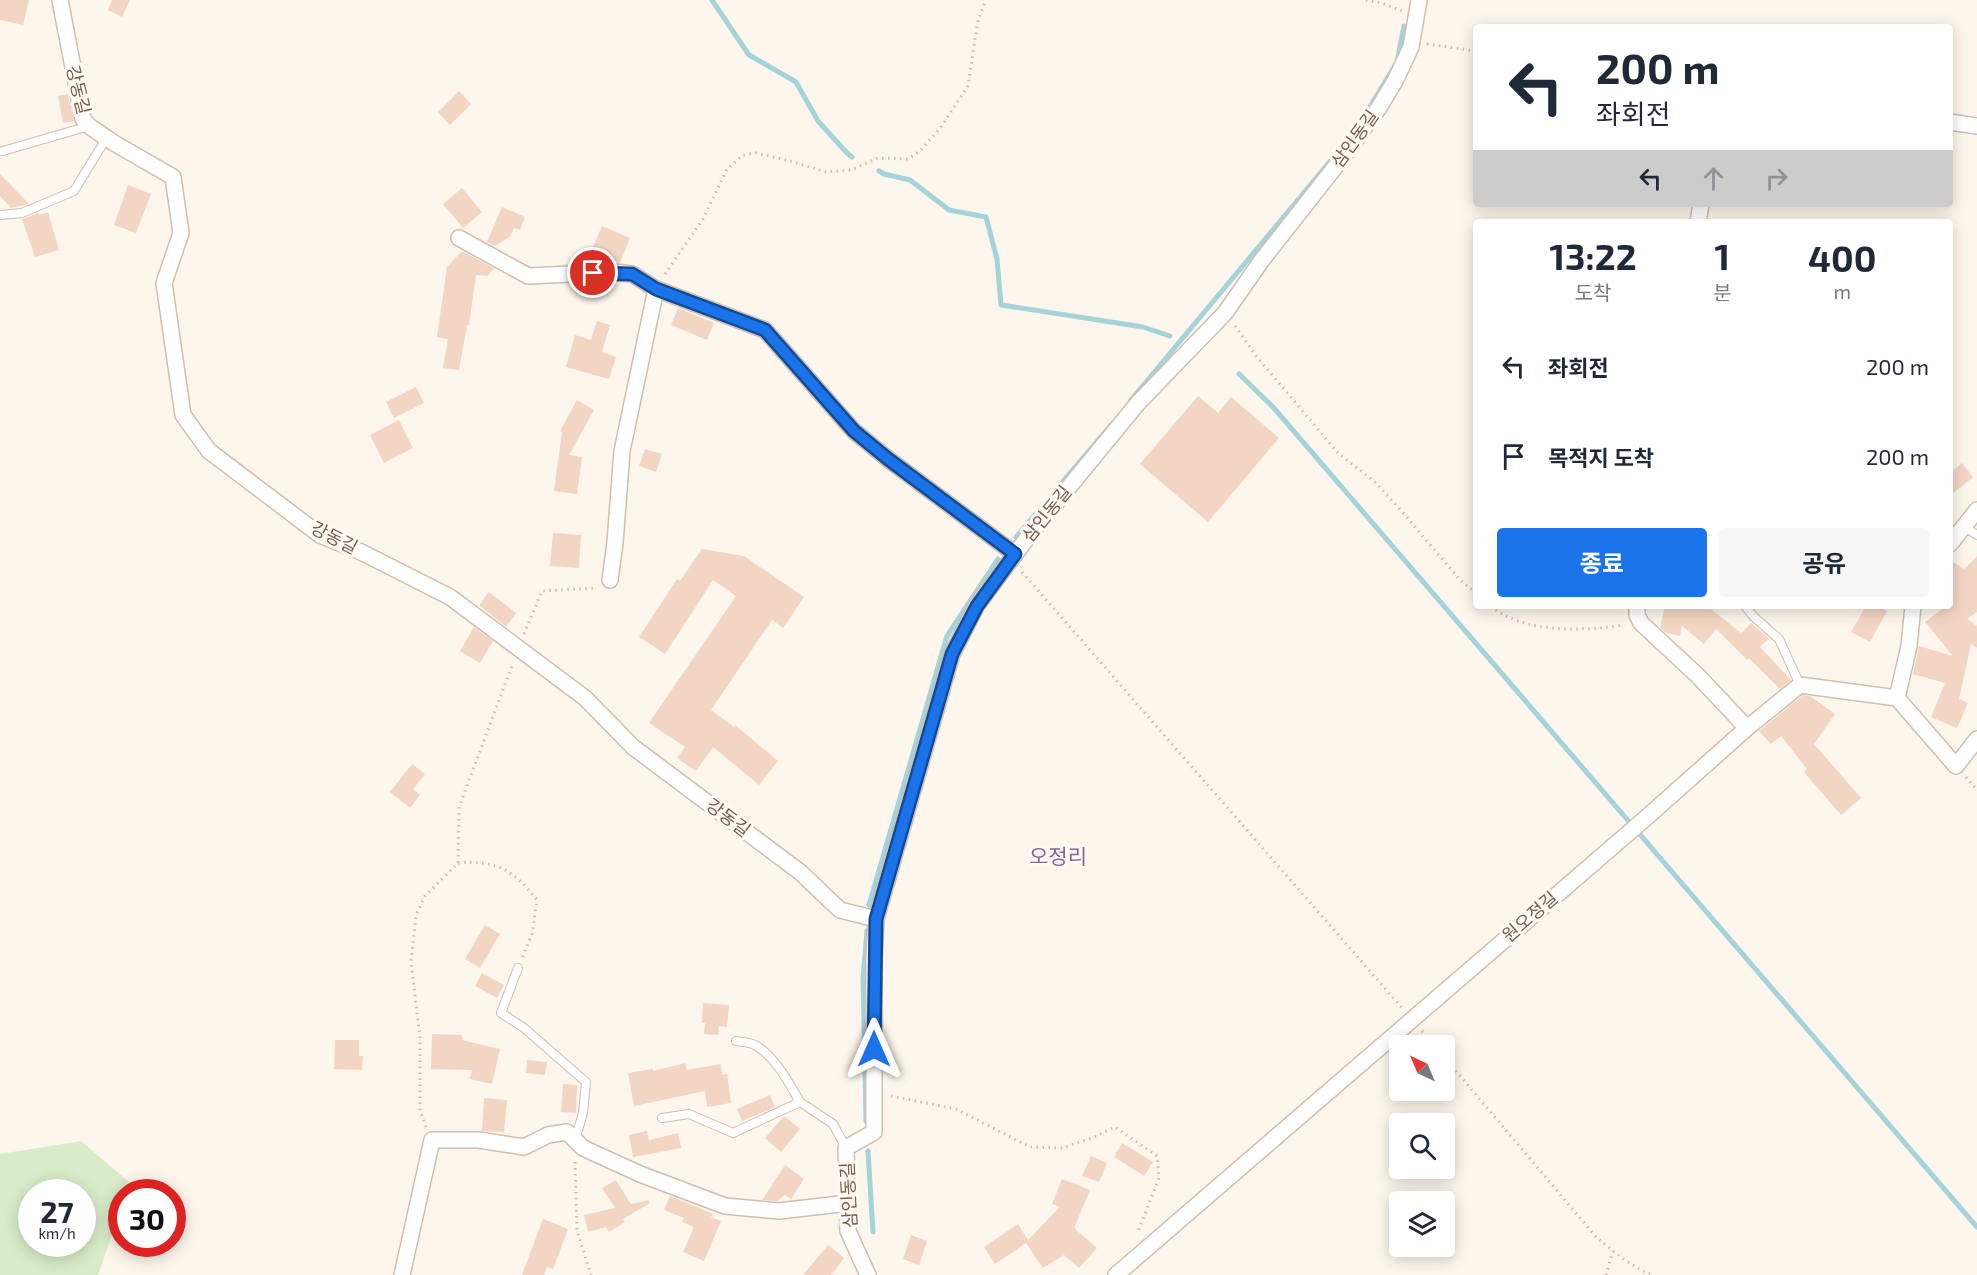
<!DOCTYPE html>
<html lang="ko">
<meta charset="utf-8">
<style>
body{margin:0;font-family:"Exo 2","Noto Sans KR",sans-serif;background:#f6f6f7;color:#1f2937;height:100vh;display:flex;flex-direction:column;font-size:22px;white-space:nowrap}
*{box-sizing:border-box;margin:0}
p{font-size:20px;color:#747a83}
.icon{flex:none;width:33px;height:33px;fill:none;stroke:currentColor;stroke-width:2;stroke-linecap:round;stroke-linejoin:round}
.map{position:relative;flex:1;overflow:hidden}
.side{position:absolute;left:1473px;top:219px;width:480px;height:390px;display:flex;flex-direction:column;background:#fff;border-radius:6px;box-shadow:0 3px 15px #0003}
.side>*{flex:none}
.hud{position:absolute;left:1473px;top:24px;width:480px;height:183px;border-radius:6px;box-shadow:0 3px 15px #0003;background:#fff;color:#1f2937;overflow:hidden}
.needle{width:39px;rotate:316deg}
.buttons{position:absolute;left:1389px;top:1035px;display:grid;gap:12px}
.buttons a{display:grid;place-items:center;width:66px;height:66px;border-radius:6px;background:#fff;box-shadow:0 3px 15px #0003;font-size:30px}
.speed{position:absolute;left:18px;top:1179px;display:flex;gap:12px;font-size:30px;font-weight:700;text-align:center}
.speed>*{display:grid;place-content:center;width:78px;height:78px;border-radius:50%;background:#fff;box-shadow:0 3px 15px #0003;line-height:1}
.speed small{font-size:15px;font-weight:400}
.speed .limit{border:9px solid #d22;background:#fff;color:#111}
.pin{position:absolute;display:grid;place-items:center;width:51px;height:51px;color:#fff;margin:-26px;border:3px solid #fff;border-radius:50%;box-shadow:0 2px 6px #0007}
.me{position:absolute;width:66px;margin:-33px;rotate:0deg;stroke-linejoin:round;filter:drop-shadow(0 0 4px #0008)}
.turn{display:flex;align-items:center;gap:21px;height:126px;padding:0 24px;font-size:27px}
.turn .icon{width:78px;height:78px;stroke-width:2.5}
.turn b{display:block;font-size:42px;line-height:51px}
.lanes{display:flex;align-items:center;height:57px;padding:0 24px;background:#0003;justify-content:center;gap:30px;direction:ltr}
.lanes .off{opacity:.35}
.eta{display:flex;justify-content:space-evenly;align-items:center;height:102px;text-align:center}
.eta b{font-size:36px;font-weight:700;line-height:42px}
.action{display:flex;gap:12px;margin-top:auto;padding:12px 24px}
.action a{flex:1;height:69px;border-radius:6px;background:#1a73e8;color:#fff;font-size:24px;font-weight:700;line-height:69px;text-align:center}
.action a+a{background:#f6f6f7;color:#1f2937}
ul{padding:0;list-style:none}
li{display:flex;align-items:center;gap:18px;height:90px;padding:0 24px}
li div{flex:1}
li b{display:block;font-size:22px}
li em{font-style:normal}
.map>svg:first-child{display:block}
</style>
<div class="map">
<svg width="1977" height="1275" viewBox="0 0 1977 1275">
<rect width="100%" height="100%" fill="#fdf6ec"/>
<!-- green -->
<path fill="#d8ecc9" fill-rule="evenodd" d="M81,1141L130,1183L127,1192H122L121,1208L98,1275H0V1154ZM32,1192H82V1244H32Z"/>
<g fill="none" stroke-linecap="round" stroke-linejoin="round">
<!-- stream -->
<path stroke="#a5d3da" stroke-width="5" d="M712,0L749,55L796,82L818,121L847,153L852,157
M1365,115L1397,62L1404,26
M879,171L884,174L910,180L949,210L986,217L997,259L1001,305L1143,327L1170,336
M1239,374L1273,407L1977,1227
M1131,400L1342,147
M1016,537L1110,426
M869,905L947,636L998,559
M866,1121L863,978L867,931
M868,1151L873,1232"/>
</g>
<!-- building -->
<path fill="#f3d5c3" d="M0,0H29L23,25L0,20Z
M112,0H130L122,17L108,10Z
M459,91L471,104L450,125L438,112Z
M68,94L74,121L63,123L58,96Z
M0,174L29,204L11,208L0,196Z
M128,185L151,194L136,233L114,225Z
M462,188L482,212L463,228L443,204Z
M502,207L525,217L520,230L514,228L510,237L494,246L487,242Z
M48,212L59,250L35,257L22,219L38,213L39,215Z
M602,226L630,238L620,263L591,252Z
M462,251L494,268L488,276L476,275L469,325H467L459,370L443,368L448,339L437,337L447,267Z
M678,308L714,323L707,340L671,325Z
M597,321L610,325L602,352L616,357L609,379L566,367L575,335L591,340Z
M416,387L424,403L394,418L386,402Z
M1198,396L1218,413L1231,397L1279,438L1208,522L1140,464Z
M577,400L594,410L569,455L582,457L577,494L554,491L562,432L560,431Z
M399,420L413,448L384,463L370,435Z
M645,449L662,454L656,472L639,466Z
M1962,463L1973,477L1950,496V473Z
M553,533L581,535L579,568L550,566Z
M702,549L744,556L804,597L783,628L772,620L711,710L734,727L735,725L778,761L759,785L713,747L696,771L677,758L685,747L649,723L736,596L713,580L665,654L639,637L677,579L680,581Z
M1977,556V612L1967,619L1977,626V648L1971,644L1959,699L1968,703L1957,728L1931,717L1945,683L1913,674L1919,646L1953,656L1925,622L1946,606H1950V560L1964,569Z
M489,592L516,613L506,627L479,605Z
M1665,606H1707L1741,633L1751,623L1769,638L1760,647L1791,680L1780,689L1749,658L1747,660L1716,629L1704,644L1682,626L1680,636L1665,632L1660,627Z
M1866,606H1878L1887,611L1870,642L1851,632Z
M474,627L493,641L480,663L460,651Z
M1803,695L1810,696L1835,714L1814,744L1861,798L1841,815L1804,772L1807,769L1781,736L1771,744L1759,731Z
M412,764L425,774L413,789L420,795L410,808L390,792Z
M485,925L500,934L480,968L465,959Z
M482,973L504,985L497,998L475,986Z
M703,1003L729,1005L727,1027L719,1026L718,1035L704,1034L705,1023H702Z
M432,1034L462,1035V1040L500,1049L492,1084L470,1079L472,1070L431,1069Z
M335,1040H359V1056H363L362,1070L334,1069Z
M527,1060L547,1062L545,1075L526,1073Z
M685,1063L687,1070L721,1064L722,1075L727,1074L731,1103L707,1107L705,1091L634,1106L628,1073L653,1069V1071Z
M563,1084L577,1085L576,1113L561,1112Z
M770,1095L775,1107L742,1121L737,1109Z
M484,1098L507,1100L504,1132L482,1131Z
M784,1116L800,1129L781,1152L765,1138Z
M647,1131L649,1140L678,1133L681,1148L633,1157L629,1135Z
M1122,1143L1153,1162L1144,1176L1114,1157Z
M1091,1156L1107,1163L1099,1182L1082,1176Z
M785,1165L804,1179L791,1199L785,1195L777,1201L762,1200Z
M1062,1179L1090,1190L1074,1228L1097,1248L1079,1268L1064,1255L1043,1268L1026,1243L995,1264L984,1247L1018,1224L1028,1240L1060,1207L1052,1204Z
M616,1180L631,1204L649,1200L650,1203L623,1219L625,1222L609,1232L606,1227L588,1232L584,1215L615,1208L602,1188Z
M670,1196L713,1214L711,1217L721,1221L704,1261L683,1252L694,1227L682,1222L684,1218L664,1210Z
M543,1219L568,1229L553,1269L547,1267L544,1275H522Z
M911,1235L927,1241L919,1265L903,1259Z
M828,1245L844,1258L831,1275H803Z"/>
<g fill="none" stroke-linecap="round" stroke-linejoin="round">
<defs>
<path id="service" d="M3,151L89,126
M0,215L22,213L74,191L107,137
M1963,526L1977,535
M1745,606L1754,617L1779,639L1800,685
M518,968L501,1013L524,1028L586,1082L583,1113L575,1140
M736,1041C742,1042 750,1042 755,1045C775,1056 789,1083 800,1102
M662,1118L689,1114L733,1133L800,1102L833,1124L846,1148"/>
<path id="minor" d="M60,0L83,119L89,126L114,143L173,177L181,233L164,283L183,415L209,451L320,535L361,552L450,597L585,698L633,747L800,872L840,910L876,919
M1950,122L1977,126
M1698,222L1701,204
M459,238L528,276L614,272L632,274L656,289L765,330L854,431L888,459L1015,554
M1950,544L1977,510
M610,580L615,543L622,451L656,289
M1637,606V615L1641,623L1698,676L1747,728
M1897,698L1956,766L1977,739
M402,1275L432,1140H479L524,1147L548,1135L567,1132L583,1148L640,1174L725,1206L779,1211L848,1203
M868,1275L848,1231L846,1148L874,1132V960L876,919L952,654L977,605L1028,537L1138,403L1225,313L1262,260L1343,157L1378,109L1395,81L1411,47L1419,0
M1116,1275L1647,817L1747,728L1800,685L1897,698L1909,646L1913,606"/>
</defs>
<!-- service casing -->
<use href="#service" stroke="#d1beb0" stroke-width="10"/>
<!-- minor casing -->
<use href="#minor" stroke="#d1beb0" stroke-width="18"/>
<!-- path -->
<path stroke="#d9b8a5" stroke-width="3" stroke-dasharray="1.5 4.5" stroke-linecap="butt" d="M1366,0L1381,3L1402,11
M1427,44L1476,51
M665,274L703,219L727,169L743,155L756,153L790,161L826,172L851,170L878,158L908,159L920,151L941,127L968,86L978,20L986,0
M1235,326L1257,357L1338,453L1375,482L1405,515L1460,580L1476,593
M1022,572L1402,1008
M1491,606C1524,634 1583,631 1624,625
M524,634L542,591L596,588
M1966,777L1977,790
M458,863C498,860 513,870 537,900L532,934L522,958
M1422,1031L1434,1046
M1444,1057L1597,1238C1614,1251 1632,1268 1653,1275
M891,1096L956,1109L1030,1147L1062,1148L1092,1138L1115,1127L1157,1156L1159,1178L1137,1234
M426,1127L420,1110V1038L411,962L416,915L425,896L458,863L459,807L513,663
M575,1162L577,1231L591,1275
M1606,1275L1613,1251"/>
<!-- service -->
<use href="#service" stroke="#fff" stroke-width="8"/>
<!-- minor -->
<use href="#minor" stroke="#fff" stroke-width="15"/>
</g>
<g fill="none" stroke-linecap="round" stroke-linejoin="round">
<defs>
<path id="route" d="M593,273L632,274L656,289L765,330L854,431L888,459L1015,554L977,606L952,654L876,919L874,1049"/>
</defs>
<!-- route casing -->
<use href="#route" stroke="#114b97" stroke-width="15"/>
<!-- route -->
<use href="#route" stroke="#1a73e8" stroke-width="10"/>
</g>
<g text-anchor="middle" stroke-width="6" stroke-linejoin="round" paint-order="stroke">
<!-- street labels -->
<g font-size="18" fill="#7a5c4d" stroke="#fffaf3">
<text transform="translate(78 90) rotate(76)" y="6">강동길</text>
<text transform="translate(1355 139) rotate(-54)" y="6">삼인동길</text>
<text transform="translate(1047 514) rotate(-51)" y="6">삼인동길</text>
<text transform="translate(334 538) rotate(27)" y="6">강동길</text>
<text transform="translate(728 818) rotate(37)" y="6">강동길</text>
<text transform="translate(1530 917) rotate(-41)" y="6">원오정길</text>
<text transform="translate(849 1195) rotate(-93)" y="6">삼인동길</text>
</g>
<!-- quarter labels -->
<g font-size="21" fill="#846695" stroke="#fffaf3">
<text x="1058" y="864">오정리</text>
</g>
</g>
</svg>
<div class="buttons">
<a><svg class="needle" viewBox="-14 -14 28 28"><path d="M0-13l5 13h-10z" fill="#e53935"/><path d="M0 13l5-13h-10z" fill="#747a83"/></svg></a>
<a><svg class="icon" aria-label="search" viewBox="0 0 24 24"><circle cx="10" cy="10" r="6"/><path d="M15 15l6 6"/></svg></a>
<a><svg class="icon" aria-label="layers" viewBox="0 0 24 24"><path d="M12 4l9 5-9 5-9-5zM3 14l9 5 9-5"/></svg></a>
</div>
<div class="speed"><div>27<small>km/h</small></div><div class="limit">30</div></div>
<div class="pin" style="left:593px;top:273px;background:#d93025"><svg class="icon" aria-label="arrive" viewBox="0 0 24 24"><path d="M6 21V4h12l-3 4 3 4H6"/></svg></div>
<svg class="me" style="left:874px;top:1049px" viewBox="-20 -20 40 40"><path d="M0-17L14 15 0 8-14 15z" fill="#1a73e8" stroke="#fff" stroke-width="4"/></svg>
<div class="hud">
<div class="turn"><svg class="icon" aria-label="left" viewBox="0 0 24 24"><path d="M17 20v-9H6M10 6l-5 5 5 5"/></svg><div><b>200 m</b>좌회전</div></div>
<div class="lanes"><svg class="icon" aria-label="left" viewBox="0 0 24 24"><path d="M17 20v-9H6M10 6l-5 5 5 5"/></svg><svg class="icon off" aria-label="ahead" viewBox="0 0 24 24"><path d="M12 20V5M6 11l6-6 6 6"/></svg><svg class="icon off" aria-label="right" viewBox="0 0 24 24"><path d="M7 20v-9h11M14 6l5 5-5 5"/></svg></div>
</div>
<section class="side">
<div class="eta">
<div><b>13:22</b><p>도착</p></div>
<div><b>1</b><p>분</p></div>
<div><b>400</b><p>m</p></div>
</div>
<ul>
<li><svg class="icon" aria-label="left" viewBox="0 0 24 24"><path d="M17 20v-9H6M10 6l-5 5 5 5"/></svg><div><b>좌회전</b></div><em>200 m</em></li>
<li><svg class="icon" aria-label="arrive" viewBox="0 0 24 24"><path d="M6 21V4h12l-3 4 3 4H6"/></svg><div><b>목적지 도착</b></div><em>200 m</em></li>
</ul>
<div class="action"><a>종료</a><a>공유</a></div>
</section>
</div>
